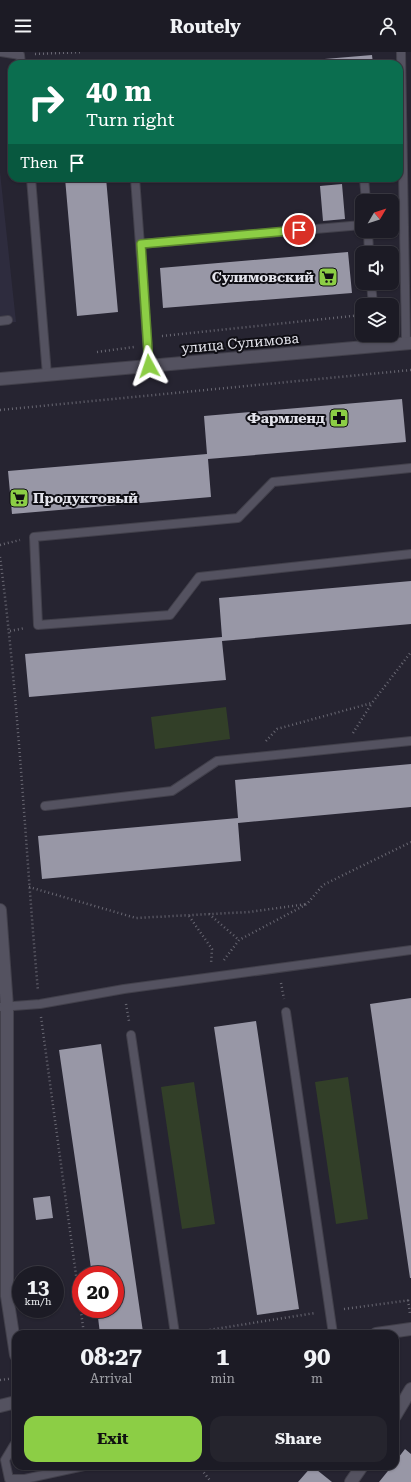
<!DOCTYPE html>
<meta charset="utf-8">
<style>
body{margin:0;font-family:"Roboto Serif",serif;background:#25242d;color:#f1f3f6;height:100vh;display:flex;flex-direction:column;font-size:15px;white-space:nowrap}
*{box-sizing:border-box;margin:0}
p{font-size:13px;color:#a0a1a7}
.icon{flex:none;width:22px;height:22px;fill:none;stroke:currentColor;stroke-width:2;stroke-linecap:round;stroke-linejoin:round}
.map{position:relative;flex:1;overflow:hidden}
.drawer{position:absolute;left:12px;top:1278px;width:387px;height:140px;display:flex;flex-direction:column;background:#1c1b25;border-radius:12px;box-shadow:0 1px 3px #0004,0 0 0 1px #3a3942}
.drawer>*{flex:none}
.top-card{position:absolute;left:8px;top:8px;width:395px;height:122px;border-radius:12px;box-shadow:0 1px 3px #0004,0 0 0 1px #3a3942;background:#0b6e4f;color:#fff;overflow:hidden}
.needle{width:26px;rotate:51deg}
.controls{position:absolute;left:355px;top:142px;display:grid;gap:8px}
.controls a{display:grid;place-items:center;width:44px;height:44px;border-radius:8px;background:#1c1b25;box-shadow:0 1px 3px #0004,0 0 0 1px #3a3942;font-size:20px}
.speed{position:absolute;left:12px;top:1214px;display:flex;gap:8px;font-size:20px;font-weight:700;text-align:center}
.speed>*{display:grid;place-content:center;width:52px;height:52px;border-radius:50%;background:#1c1b25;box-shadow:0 1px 3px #0004,0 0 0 1px #3a3942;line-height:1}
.speed small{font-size:10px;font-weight:400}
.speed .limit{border:6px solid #d22;background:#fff;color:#111}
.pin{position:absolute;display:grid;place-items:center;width:34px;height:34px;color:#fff;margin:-17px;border:2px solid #fff;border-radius:50%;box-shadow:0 1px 4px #0007}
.me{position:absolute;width:44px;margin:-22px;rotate:355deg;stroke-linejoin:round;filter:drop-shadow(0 0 3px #0008)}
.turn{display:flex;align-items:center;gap:14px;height:84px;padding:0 12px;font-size:18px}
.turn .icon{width:52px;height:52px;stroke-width:2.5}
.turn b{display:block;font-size:28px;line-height:34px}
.then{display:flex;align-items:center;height:38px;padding:0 12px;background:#0003;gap:8px;font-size:15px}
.eta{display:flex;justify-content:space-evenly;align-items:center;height:68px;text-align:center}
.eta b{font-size:24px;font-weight:700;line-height:28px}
.primary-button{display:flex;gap:8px;margin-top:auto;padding:8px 12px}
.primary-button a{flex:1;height:46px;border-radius:12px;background:#8cce45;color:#111;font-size:16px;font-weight:700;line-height:46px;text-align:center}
.primary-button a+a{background:#25242d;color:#f1f3f6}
header{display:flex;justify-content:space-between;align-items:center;height:52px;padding:0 12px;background:#1c1b25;font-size:18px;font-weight:700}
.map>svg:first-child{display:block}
</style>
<header><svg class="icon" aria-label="menu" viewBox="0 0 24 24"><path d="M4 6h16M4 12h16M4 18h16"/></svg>Routely<svg class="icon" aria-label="person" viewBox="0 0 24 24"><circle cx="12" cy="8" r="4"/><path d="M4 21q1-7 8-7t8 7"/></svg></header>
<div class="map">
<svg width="411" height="1430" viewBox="0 0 411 1430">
<rect width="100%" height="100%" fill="#262431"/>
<!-- built -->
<path fill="#2e2c3e" d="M0,120L16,270L0,271Z"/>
<!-- green -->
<path fill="#323f28" d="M226,655L230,687L155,697L151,665Z
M348,1025L368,1167L336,1172L315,1030Z
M194,1030L215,1172L182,1177L161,1035Z"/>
<!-- building -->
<path fill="#9897a6" d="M372,3L373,12H277V11Z
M65,126H106L118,260L77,264Z
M342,132L345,167L323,169L320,134Z
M348,200L352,241L163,256L160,216Z
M402,347L406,390L208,407L211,445L12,462L8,419L207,402L204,364Z
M411,529V572L222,589L226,628L29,645L25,602L222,585L219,546Z
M411,712V755L238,771L241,809L42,827L38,784L238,766L235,728Z
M411,946V1226H410L370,952Z
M256,969L299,1257L257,1263L214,975Z
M101,992L143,1280L132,1282H100L97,1257H115V1223H92L59,998Z
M50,1144L53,1166L36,1168L33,1146Z
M405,1397L411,1402V1430H379L392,1414H395V1410Z
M312,1414L332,1430H298Z"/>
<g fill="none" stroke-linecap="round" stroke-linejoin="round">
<defs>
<path id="lane" d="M1,0L20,3L21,12
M401,0L406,292
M31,126L47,323
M135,126L149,314
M364,126L366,149
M368,179L369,201
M141,192L362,173
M371,231L373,253
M0,269L8,268
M374,283L375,294
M411,416L273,430L238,466L34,485L38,573L170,563L199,525L411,502
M45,754L172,739L217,709L411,689
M0,955L40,952L124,937L411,898
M286,960L333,1282
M131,983L175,1282
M16,1392L14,1393L5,1408L9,1427H25L84,1414"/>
<path id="street" d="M0,858L7,955V1244L16,1303
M395,1364L411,1337
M351,1430L362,1414"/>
<path id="secondary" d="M0,327L411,291
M376,1282L411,1277
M0,1354L16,1350"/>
</defs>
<!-- lane casing -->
<use href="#lane" stroke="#42404b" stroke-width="10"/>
<!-- street casing -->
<use href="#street" stroke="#42404b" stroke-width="14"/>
<!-- secondary casing -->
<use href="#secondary" stroke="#42404b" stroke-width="14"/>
<!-- path -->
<path stroke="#696873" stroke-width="2.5" stroke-dasharray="1 3" stroke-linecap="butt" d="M35,2L83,0
M162,284L362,263
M97,300L134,295
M0,358L411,318
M0,493L20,488
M0,505C19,649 25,794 38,939
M10,579L25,576
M353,681L372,651
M266,689L277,677L372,651L411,600
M29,835L136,866L249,860L307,852
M209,862L239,888
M189,864L212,897L211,912
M224,908L239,888L307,852L323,833L411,790
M281,931L284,947
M126,952L129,969
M41,965L84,1282
M408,1248L410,1262
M344,1257L411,1248
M190,1281L315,1261
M0,1328L16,1326
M199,1414L211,1430"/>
<!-- lane -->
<use href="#lane" stroke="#545260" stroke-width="8"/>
<!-- street -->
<use href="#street" stroke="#545260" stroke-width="12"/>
<!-- secondary -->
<use href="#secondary" stroke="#545260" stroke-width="12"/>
</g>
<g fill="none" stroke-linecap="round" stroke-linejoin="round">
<defs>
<path id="route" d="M149,314L141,192L299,178"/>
</defs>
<!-- route casing -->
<use href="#route" stroke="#5b862d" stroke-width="10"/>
<!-- route -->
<use href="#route" stroke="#8cce45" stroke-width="7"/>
</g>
<!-- icons -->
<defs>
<symbol id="supermarket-square" viewBox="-11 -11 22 22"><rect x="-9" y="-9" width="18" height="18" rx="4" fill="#8cce45" stroke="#0f0e14"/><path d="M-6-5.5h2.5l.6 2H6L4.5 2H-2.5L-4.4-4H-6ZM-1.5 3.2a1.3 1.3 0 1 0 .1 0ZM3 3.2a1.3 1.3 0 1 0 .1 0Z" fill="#111"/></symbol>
<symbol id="pharmacy-square" viewBox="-11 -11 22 22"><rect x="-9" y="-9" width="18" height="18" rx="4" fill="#8cce45" stroke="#0f0e14"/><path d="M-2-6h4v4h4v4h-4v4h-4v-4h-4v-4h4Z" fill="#111"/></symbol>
</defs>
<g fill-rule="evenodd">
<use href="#supermarket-square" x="317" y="214" width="22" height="22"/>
<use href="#pharmacy-square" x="328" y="355" width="22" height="22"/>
<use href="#supermarket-square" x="8" y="435" width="22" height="22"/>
</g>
<g text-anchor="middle" stroke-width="4" stroke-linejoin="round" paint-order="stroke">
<!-- poi labels -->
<g font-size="14" font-weight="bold" fill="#e3e3eb" stroke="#0f0e14" text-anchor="end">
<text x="314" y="230">Сулимовский</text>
<text x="325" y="371">Фармленд</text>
<text x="33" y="451" text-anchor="start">Продуктовый</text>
</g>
<!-- street labels -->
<g font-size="14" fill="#e3e3eb" stroke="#0f0e14">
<text transform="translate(240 291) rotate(-5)" y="5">улица Сулимова</text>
</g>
</g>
</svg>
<div class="controls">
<a><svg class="needle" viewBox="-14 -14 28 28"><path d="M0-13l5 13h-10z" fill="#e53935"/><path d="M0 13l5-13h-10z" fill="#a0a1a7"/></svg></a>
<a><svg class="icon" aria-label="sound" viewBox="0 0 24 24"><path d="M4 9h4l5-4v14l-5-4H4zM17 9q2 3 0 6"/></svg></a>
<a><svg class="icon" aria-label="layers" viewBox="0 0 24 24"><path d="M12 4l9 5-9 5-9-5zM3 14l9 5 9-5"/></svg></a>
</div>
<div class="speed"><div>13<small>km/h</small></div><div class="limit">20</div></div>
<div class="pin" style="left:299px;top:178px;background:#d93025"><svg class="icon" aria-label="arrive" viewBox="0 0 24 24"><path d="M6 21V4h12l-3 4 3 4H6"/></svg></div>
<svg class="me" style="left:149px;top:314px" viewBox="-20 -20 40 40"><path d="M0-17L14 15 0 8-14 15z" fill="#8cce45" stroke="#fff" stroke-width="4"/></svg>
<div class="top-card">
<div class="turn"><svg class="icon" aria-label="right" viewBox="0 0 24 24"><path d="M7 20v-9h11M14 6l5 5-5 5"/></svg><div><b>40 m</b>Turn right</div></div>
<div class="then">Then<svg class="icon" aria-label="arrive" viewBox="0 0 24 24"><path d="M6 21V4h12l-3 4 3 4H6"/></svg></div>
</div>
<section class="drawer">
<div class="eta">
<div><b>08:27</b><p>Arrival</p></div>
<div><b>1</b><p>min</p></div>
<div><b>90</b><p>m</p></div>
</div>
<div class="primary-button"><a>Exit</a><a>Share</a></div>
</section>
</div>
